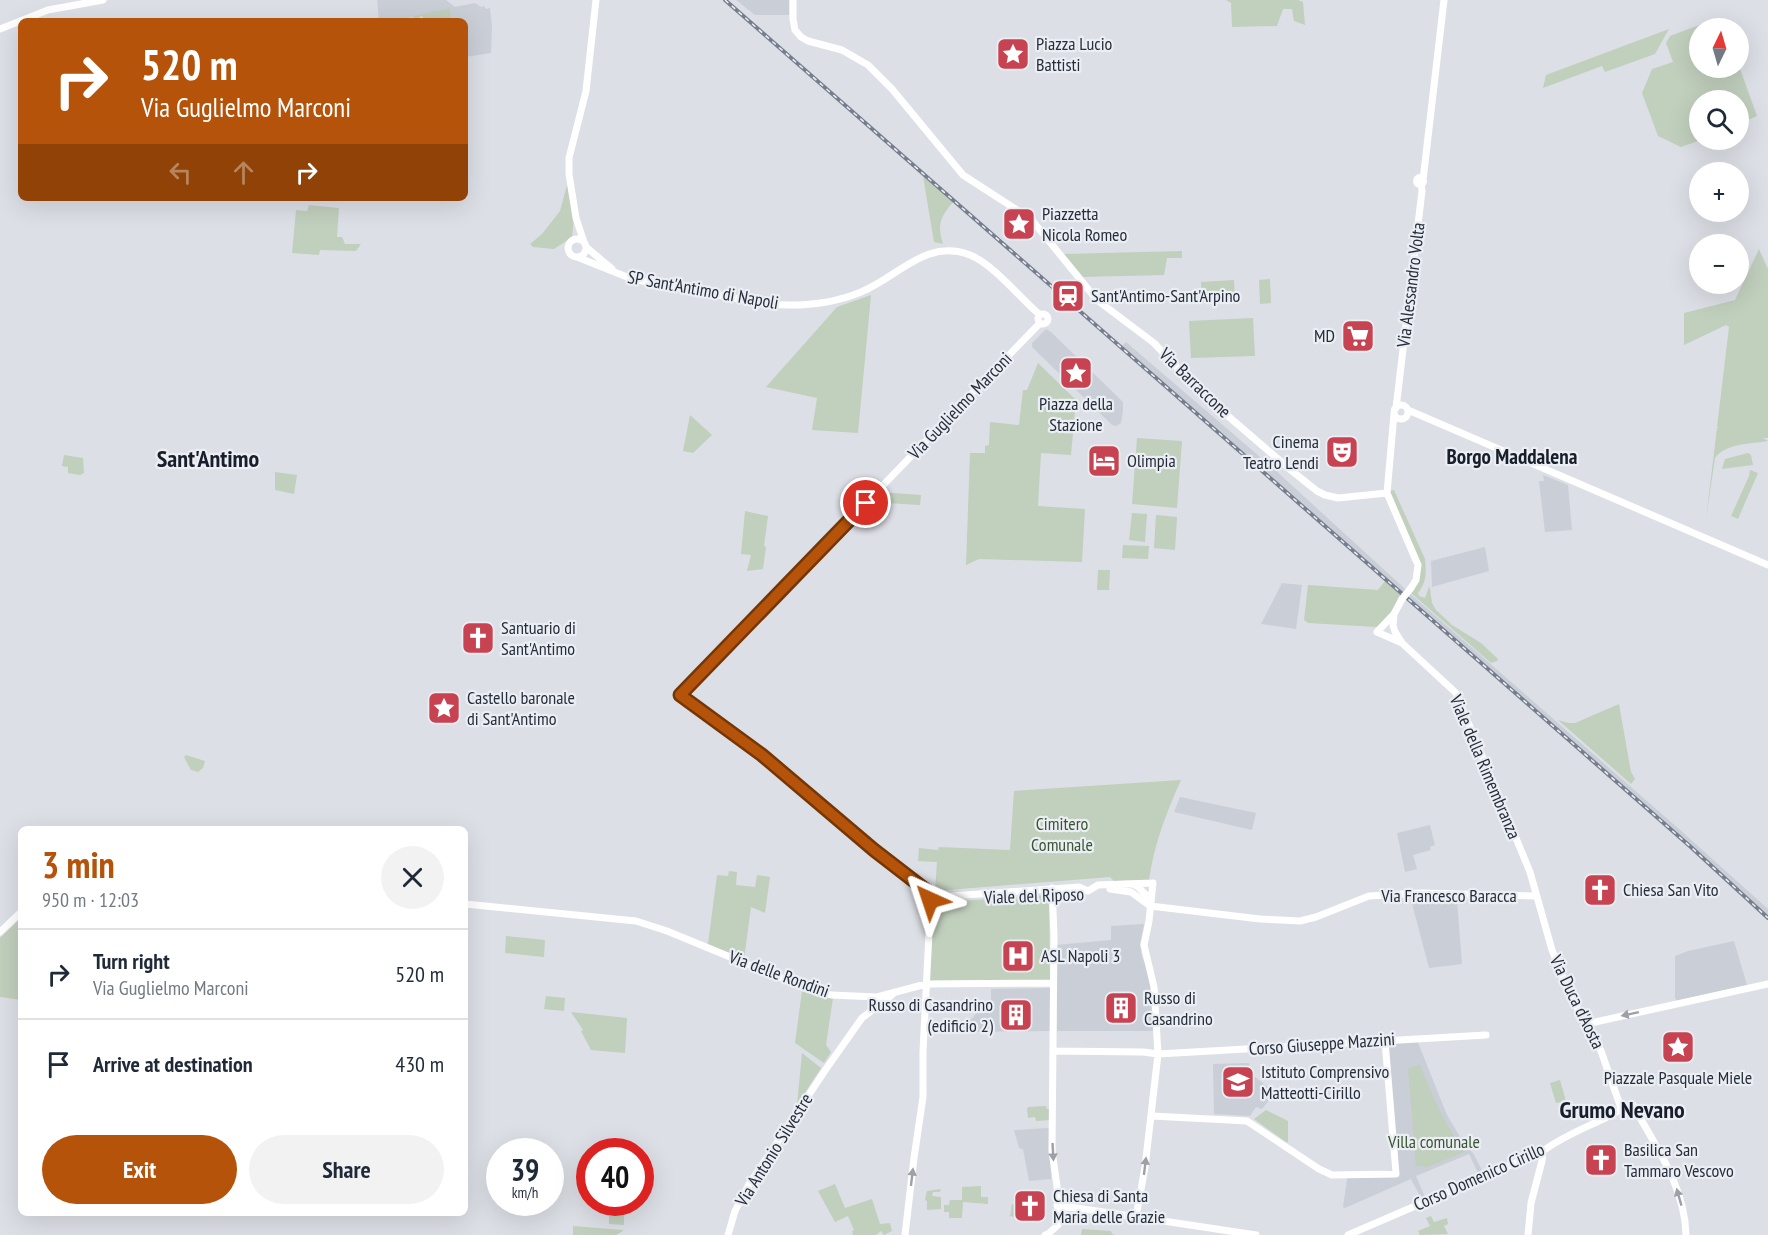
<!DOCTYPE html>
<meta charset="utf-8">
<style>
body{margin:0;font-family:"PT Sans Narrow",sans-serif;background:#f2f2f3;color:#1f2937;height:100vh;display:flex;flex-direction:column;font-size:22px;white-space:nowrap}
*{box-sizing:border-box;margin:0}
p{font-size:20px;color:#747a83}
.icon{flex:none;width:33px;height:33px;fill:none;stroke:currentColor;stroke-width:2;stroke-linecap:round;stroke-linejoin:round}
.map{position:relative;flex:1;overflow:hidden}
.details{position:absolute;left:18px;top:826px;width:450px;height:390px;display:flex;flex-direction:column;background:#fff;border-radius:9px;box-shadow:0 6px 24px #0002}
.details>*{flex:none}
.banner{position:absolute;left:18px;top:18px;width:450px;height:183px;border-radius:9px;box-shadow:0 6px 24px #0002;background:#b45309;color:#fff;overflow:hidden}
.needle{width:39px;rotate:5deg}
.buttons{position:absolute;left:1689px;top:18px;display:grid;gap:12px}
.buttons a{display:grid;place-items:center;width:60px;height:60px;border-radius:50%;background:#fff;box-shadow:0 6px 24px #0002;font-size:30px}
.speed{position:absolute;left:486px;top:1138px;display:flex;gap:12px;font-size:30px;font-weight:700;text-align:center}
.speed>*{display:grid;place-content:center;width:78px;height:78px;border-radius:50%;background:#fff;box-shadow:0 6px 24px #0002;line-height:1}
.speed small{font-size:15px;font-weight:400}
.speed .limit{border:9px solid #d22;background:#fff;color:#111}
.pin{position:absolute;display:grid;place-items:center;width:51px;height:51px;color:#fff;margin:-26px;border:3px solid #fff;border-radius:50%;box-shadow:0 2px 6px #0007}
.me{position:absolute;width:66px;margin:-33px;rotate:318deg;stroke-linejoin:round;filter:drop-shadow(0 0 4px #0008)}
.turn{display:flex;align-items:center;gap:21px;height:126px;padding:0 24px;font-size:27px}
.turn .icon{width:78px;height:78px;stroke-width:2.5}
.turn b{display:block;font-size:42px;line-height:51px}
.lanes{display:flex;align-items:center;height:57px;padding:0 24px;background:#0003;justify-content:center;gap:30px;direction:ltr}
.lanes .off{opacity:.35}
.round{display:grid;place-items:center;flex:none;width:63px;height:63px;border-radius:32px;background:#f2f2f3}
.headline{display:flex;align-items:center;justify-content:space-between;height:102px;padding:0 24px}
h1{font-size:36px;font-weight:800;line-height:45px;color:#b45309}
.button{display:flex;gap:12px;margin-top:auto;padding:12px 24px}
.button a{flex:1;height:69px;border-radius:36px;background:#b45309;color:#fff;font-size:24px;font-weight:800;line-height:69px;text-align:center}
.button a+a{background:#f2f2f3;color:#1f2937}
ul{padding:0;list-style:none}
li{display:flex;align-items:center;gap:18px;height:90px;padding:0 24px;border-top:2px solid #e0e1e3}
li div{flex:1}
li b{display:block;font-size:22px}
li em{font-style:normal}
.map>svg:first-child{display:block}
</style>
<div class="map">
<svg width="1768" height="1235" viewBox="0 0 1768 1235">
<rect width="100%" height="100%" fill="#dcdfe5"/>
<!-- built -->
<path fill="#caced7" d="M377,0H446L455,7L475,3L481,7L484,6L486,9L490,8L492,26L491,53L465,57V21H452L450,8L396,21H379Z
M736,0H789V15H755Z
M1046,329L1051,332L1123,402V411L1121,423L1116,426L1112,425L1032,347V343Z
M1126,342L1274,469L1414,597L1679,829L1768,909V920L1612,778L1120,348Z
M1543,475L1568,485L1572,530L1545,532L1539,481H1544Z
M1485,547L1489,571L1432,587L1431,561Z
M1282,583L1302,585L1296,629L1261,624Z
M1180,797L1256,813L1252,830L1174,812Z
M1430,825L1435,845L1430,847L1431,850L1413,855L1417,869L1405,872L1397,833Z
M1411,900H1457L1462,964L1429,968Z
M1144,924L1140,944L1142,957L1149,974L1155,1031H1057L1056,945L1111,940V926Z
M1734,941L1747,985L1677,1001L1675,998V956L1688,951Z
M1051,988L1050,1031L961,1032L978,1011L991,1000V989Z
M1417,1040L1447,1115L1465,1145L1473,1153L1484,1174L1479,1175L1469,1154L1416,1176L1425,1197L1421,1198L1411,1179L1345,1208L1343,1207L1348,1173L1392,1170L1383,1042Z
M1249,1063V1072L1275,1093L1262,1109L1256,1107L1250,1116L1214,1114L1213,1064Z
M1049,1128L1051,1179L1029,1181L1023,1149L1019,1148L1014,1130Z"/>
<!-- green -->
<path fill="#c1cfbd" d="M1226,0H1298L1303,2L1305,25L1294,21L1292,9H1283L1277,26L1232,27L1231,3Z
M450,8L452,21H428L427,18L424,19L422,16L414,20L413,16Z
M1707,22L1710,28H1700V68L1739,66L1757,116L1739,124L1738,100H1700L1701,140L1681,147L1658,136L1642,93L1652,69L1673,62L1666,43L1670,36Z
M1669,29L1655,54L1605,72L1602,66L1543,88L1546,75Z
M923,176L953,202C940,218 937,224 943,244L934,242Z
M567,185L574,217L572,237L554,249L533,247L530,244L542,234L560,211Z
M309,205L339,208L337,237H342L345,244H361L356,251L320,250L319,255L292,253L296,210L307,211Z
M1759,249L1768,269V438H1763L1768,441C1751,444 1726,443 1715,458L1706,519L1717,428H1719L1717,427L1729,327L1726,325L1684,345V313L1735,300Z
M1182,251V258H1167L1164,275L1083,277L1064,254Z
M1270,279L1271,303L1260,304L1259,280Z
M1234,280L1235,300L1202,302L1201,282Z
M871,295L858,433L812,430L817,398L766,387L837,307Z
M1253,318L1255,356L1191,358L1189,321Z
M1038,363L1076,400L1071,455L1041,453L1038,506L1085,509L1082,562L979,559L966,565L970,453H985V446L989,445L990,422L1019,425L1023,390H1027Z
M690,415L712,435L693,453L683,451Z
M1137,438L1182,441L1177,508L1132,504Z
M1748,453L1751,455L1753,465L1722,469L1725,459Z
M64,455L83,458L84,473L80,475L68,473V467L62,466Z
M1750,470L1758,473L1738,519L1731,516L1749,476Z
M275,472L297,475L294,494L275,490Z
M1394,490L1425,559C1426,572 1427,582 1418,593L1419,596L1425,598L1429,587L1430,588L1432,603L1436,610L1452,625L1481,643L1498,659L1497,661L1491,663L1410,592L1419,579L1389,491Z
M879,492L921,495L920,505L868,502Z
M745,511L768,516L764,546L766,547L763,569L747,571L751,555L741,554Z
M1132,513L1147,514L1145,542L1129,540Z
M1156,515L1177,517L1175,550L1154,548Z
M1123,545L1149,546L1148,559L1122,558Z
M1098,570H1110L1109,590H1097Z
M1385,581L1402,596L1396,603L1392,612L1377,627L1308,623L1304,620L1308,585L1378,590Z
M1619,704L1631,772L1635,779L1631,784L1558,720L1569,723H1575Z
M186,755L205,761L203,768L198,772L191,770L184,757Z
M1181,780C1166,813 1154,845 1149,880L1114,881L1110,877L935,891L937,862L918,861L919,848L938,850L939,847L1010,850L1014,791Z
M729,871L737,872L736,885L755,887L757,875L770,877L765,913L751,907L744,959L708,944L717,875L728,876Z
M1049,895L1050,980L929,981L932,903Z
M21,918V1000L0,997V938Z
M506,936L545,940L544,957L505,953Z
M802,991L820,996L833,998L826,1045L831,1052L824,1063L795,1043Z
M546,996L565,998L564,1011L544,1009Z
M571,1012L627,1018L625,1053L591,1050L581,1031L583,1030Z
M802,1053L821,1068L797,1105Z
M1420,1065C1433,1097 1444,1124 1465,1152L1427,1167L1416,1166L1408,1068Z
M1560,1080L1566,1101L1556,1103L1550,1083Z
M1046,1106L1047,1109H1051L1050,1120L1036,1121L1035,1117L1028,1118L1027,1109L1028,1107Z
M1266,1110L1288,1121V1142H1286L1254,1119Z
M835,1184L845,1208L872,1199L880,1224L890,1223L892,1231L884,1235L881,1231L876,1235H853L852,1231L854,1230L848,1216L835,1222L818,1191Z
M981,1186V1197H988V1204L963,1202L962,1218H949V1212H944V1205H949L950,1200H962V1187Z
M941,1189L940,1192H933L932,1196L941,1197V1209L927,1210V1201L925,1200L927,1191Z
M1012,1204L1026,1208L1025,1216L1022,1218L1010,1216Z
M614,1208H624V1225L609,1224V1216H614Z
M1431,1216L1434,1222L1447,1218L1448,1224L1444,1226L1448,1234L1420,1235L1418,1231L1430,1226L1426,1218Z
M573,1226L623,1230V1231L616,1235H573Z
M1082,1229L1111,1231L1112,1234L1116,1235H1081Z"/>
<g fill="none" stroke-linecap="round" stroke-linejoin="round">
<!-- secondary -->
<path stroke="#fff" stroke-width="7" d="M793,0V19L795,30L801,37L808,41L842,50L868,65L892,89L963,175L1031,219L1097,300L1154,343L1200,392L1292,471L1317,491L1325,495L1338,498L1387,493
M0,29L48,10L103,0
M1416.5 181a3.5 3.5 0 1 1 7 0a3.5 3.5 0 1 1-7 0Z
M1423,180L1444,0
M568 248a9 9 0 1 1 18 0a9 9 0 1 1-18 0Z
M584,242L576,218L569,174V158L586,91L596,0
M586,247L612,269
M577,257L632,279L766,304C799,307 830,305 861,292C898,277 926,238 970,255C993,264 1020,298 1040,315
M1038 319a5 5 0 1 1 10 0a5 5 0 1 1-10 0Z
M1040,323L680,695L763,755L874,850L931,894L937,897L1079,887L1088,891L1098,885L1153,883
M1394 412a7 7 0 1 1 14 0a7 7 0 1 1-14 0Z
M1396,408L1422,191L1421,184
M1408,410L1768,565
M1394,414L1387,493L1418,565L1416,580L1411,588
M1402,599L1394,614L1393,625L1395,632L1402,643L1456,693L1530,872L1552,950L1570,995L1601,1051L1621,1108
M1377,632L1402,643
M1377,632L1394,614
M1132,884L1137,886L1151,900
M1052,888L1054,935L1052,1151L1057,1186L1058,1220
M1110,889L1131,892L1150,906
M465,904L636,921L667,931L803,987L831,995L877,997L926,984L1053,983
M1150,906L1260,919L1300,921L1316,917L1369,896L1421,893L1536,896
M0,932L21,912
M1586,1024L1768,984
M1053,1051L1143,1052L1158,1054L1486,1035
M1152,1116L1247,1121L1319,1169L1332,1175L1396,1174L1385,1041
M1057,1205L1256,1235
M1136,1217L1145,1167L1158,1054L1154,987L1144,945L1149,921L1153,883
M728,1235L735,1211L748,1186L826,1069L862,1018L892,995
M905,1235L914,1158L923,1097V1051L931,894
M1045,1235L1048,1234L1058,1225V1220L1065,1206
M1348,1235L1543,1151C1563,1136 1585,1128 1607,1117C1616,1112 1623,1108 1633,1105C1655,1146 1685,1186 1686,1235
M1528,1235L1531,1203L1542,1161L1543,1151"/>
<defs>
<path id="rail" d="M725,0L1692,848L1768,918"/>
</defs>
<!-- rail casing -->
<use href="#rail" stroke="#767e8e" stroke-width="4"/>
<!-- rail -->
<use href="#rail" stroke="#ebeef3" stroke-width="1.5" stroke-dasharray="4.5" stroke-linecap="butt"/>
<!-- secondary-bridge -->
<path stroke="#fff" stroke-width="7" d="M1402,599L1411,588"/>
</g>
<!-- one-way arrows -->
<defs><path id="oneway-solid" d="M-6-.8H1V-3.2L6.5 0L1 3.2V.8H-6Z" transform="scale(1.5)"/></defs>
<g fill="#9da0a7">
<use href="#oneway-solid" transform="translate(1630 1014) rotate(168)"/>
<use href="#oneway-solid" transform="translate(1053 1152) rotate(87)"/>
<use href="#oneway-solid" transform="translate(1145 1166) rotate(-83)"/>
<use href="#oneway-solid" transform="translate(912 1177) rotate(-83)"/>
<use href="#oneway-solid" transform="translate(1679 1197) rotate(-106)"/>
</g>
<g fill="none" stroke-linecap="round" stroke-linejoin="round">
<defs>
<path id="route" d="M866,503L680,695L762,755L874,850L931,894L930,900"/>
</defs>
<!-- route casing -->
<use href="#route" stroke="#753606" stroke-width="15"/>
<!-- route -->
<use href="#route" stroke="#b45309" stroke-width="10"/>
</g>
<!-- icons -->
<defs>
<symbol id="sight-square" viewBox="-11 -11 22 22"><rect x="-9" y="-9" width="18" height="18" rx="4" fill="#c84351" stroke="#ebeef3"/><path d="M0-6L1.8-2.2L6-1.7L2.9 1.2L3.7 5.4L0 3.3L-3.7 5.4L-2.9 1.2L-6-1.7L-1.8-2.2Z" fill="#fff"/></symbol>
<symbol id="station-square" viewBox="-11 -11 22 22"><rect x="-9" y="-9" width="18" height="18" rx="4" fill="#c84351" stroke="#ebeef3"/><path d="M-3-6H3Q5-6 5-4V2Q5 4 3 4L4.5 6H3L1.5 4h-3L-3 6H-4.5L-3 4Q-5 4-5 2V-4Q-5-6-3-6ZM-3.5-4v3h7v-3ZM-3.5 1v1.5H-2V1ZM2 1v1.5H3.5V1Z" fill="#fff"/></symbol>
<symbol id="supermarket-square" viewBox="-11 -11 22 22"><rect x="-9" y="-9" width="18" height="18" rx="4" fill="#c84351" stroke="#ebeef3"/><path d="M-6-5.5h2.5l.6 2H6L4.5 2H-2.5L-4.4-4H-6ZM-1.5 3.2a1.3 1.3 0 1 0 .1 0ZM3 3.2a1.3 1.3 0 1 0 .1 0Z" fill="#fff"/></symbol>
<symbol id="theatre-square" viewBox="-11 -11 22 22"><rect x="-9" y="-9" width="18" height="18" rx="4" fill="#c84351" stroke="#ebeef3"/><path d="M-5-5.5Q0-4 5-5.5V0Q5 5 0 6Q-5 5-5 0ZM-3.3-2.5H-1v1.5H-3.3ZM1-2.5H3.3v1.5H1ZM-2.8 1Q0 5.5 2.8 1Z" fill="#fff"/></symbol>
<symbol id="hotel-square" viewBox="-11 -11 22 22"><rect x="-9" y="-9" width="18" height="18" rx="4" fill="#c84351" stroke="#ebeef3"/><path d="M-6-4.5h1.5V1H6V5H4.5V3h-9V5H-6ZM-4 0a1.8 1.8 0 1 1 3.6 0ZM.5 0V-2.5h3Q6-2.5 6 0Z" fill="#fff"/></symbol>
<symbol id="church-square" viewBox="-11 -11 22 22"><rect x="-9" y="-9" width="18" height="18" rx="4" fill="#c84351" stroke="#ebeef3"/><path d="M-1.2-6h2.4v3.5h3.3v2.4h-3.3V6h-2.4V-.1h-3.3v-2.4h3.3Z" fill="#fff"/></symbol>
<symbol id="hospital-square" viewBox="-11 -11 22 22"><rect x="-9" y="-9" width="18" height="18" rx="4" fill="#c84351" stroke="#ebeef3"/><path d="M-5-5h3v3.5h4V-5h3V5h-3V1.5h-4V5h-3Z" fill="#fff"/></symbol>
<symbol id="building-square" viewBox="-11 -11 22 22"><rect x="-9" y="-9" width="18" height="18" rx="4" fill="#c84351" stroke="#ebeef3"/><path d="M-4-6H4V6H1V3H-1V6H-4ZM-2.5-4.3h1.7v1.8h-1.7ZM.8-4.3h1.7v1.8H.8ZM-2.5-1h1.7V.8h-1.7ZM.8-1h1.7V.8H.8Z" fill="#fff"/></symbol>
<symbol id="school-square" viewBox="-11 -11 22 22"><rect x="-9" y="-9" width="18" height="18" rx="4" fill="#c84351" stroke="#ebeef3"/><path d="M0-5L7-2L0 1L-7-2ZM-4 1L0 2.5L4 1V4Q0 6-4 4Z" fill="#fff"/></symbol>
</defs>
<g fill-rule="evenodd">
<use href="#sight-square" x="994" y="35" width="38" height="38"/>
<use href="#sight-square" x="1000" y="205" width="38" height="38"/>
<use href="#station-square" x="1049" y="277" width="38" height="38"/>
<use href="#supermarket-square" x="1339" y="317" width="38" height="38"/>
<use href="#sight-square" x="1057" y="354" width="38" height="38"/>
<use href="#theatre-square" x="1323" y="433" width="38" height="38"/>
<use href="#hotel-square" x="1085" y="442" width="38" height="38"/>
<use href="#church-square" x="459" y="619" width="38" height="38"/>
<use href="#sight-square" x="425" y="689" width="38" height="38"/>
<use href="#church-square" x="1581" y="871" width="38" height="38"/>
<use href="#hospital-square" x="999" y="937" width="38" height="38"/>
<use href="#building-square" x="1102" y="989" width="38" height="38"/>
<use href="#building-square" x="997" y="996" width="38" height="38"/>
<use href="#sight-square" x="1659" y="1028" width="38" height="38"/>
<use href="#school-square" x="1219" y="1063" width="38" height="38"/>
<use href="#church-square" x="1582" y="1141" width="38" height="38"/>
<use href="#church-square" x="1011" y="1187" width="38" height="38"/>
</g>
<g text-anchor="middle" stroke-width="4.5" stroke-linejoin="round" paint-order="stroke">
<!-- poi labels -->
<g font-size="18" fill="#262d3b" stroke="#ebeef3" text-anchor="start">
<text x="1036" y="50">Piazza Lucio<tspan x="1036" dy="21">Battisti</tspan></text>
<text x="1042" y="220">Piazzetta<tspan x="1042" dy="21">Nicola Romeo</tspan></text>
<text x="1091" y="302">Sant'Antimo-Sant'Arpino</text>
<text x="1335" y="342" text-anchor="end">MD</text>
<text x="1076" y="410" text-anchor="middle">Piazza della<tspan x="1076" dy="21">Stazione</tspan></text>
<text x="1319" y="448" text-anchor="end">Cinema<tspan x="1319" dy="21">Teatro Lendi</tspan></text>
<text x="1127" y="467">Olimpia</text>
<text x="501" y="634">Santuario di<tspan x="501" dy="21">Sant'Antimo</tspan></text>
<text x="467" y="704">Castello baronale<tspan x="467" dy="21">di Sant'Antimo</tspan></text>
<text x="1623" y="896">Chiesa San Vito</text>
<text x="1041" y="962">ASL Napoli 3</text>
<text x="1144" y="1004">Russo di<tspan x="1144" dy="21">Casandrino</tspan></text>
<text x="993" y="1011" text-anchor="end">Russo di Casandrino<tspan x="993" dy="21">(edificio 2)</tspan></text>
<text x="1261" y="1078">Istituto Comprensivo<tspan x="1261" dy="21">Matteotti-Cirillo</tspan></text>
<text x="1678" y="1084" text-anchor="middle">Piazzale Pasquale Miele</text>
<text x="1624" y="1156">Basilica San<tspan x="1624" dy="21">Tammaro Vescovo</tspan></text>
<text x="1053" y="1202">Chiesa di Santa<tspan x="1053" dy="21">Maria delle Grazie</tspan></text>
</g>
<!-- street labels -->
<g font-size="18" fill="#262d3b" stroke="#ebeef3">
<text transform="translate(1411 285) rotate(-83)" y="6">Via Alessandro Volta</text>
<text transform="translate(703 290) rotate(10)" y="6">SP Sant'Antimo di Napoli</text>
<text transform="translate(1195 383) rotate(44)" y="6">Via Barraccone</text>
<text transform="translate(960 406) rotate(-46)" y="6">Via Guglielmo Marconi</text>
<text transform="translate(1485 767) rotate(67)" y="6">Viale della Rimembranza</text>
<text transform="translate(1034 896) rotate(-2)" y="6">Viale del Riposo</text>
<text x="1449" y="902">Via Francesco Baracca</text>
<text transform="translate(779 974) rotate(20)" y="6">Via delle Rondini</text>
<text transform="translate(1577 1002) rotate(64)" y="6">Via Duca d'Aosta</text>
<text transform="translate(1322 1044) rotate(-4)" y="6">Corso Giuseppe Mazzini</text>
<text transform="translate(774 1150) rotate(-58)" y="6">Via Antonio Silvestre</text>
<text transform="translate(1479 1177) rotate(-24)" y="6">Corso Domenico Cirillo</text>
</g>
<!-- park labels -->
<g font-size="18" fill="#395634" stroke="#ebeef3">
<text x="1062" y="830">Cimitero<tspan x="1062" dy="21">Comunale</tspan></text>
<text x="1434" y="1148">Villa comunale</text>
</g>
<!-- quarter labels -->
<g font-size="21" font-weight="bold" fill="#191e2c" stroke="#ebeef3">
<text x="1512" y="464">Borgo Maddalena</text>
</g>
<!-- district labels -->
<g font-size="24" font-weight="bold" fill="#191e2c" stroke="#ebeef3">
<text x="208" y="467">Sant'Antimo</text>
<text x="1622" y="1118">Grumo Nevano</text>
</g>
</g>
</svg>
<div class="buttons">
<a><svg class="needle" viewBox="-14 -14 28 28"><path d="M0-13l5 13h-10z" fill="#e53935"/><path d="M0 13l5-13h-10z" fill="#747a83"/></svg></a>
<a><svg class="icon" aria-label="search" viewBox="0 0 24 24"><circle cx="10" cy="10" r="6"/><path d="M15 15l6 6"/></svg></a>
<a>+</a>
<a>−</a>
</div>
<div class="speed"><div>39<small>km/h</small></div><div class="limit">40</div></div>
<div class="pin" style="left:866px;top:503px;background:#d93025"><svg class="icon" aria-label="arrive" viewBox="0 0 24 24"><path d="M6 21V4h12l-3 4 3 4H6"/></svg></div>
<svg class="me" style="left:930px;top:900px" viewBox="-20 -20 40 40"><path d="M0-17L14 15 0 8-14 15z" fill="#b45309" stroke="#fff" stroke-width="4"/></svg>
<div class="banner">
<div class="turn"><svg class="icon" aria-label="right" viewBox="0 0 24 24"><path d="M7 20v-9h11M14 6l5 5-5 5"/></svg><div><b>520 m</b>Via Guglielmo Marconi</div></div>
<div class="lanes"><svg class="icon off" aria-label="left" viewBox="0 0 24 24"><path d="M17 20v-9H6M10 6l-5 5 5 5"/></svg><svg class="icon off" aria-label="ahead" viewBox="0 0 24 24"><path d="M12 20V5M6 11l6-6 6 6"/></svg><svg class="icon" aria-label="right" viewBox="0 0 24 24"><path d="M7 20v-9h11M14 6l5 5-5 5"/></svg></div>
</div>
<section class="details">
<div class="headline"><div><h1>3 min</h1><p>950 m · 12:03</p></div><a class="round"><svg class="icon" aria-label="close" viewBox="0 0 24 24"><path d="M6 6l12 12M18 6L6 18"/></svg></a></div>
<ul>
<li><svg class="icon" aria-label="right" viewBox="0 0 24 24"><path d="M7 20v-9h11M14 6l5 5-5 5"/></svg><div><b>Turn right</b><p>Via Guglielmo Marconi</p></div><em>520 m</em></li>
<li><svg class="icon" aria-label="arrive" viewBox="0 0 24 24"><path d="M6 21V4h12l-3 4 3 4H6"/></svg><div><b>Arrive at destination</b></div><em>430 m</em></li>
</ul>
<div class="button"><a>Exit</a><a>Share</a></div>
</section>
</div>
